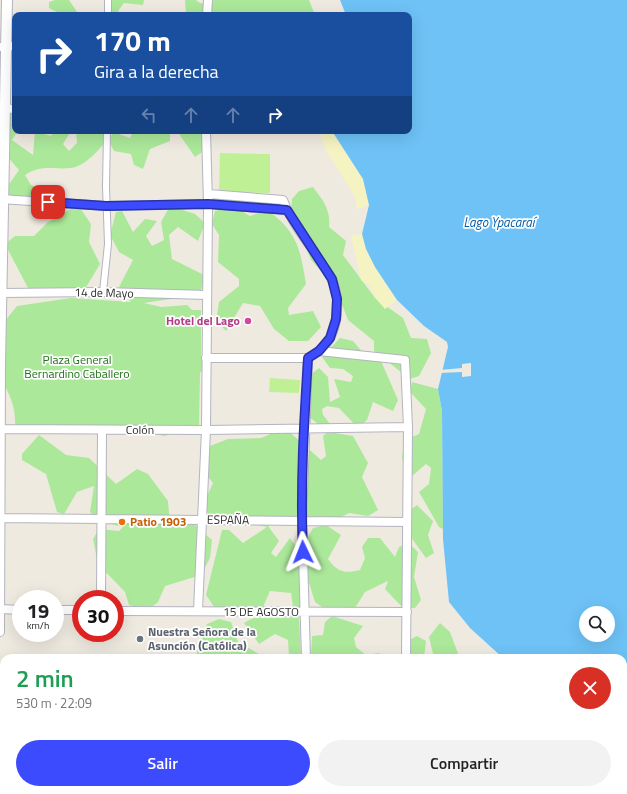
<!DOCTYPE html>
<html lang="es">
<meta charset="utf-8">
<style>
body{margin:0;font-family:"Titillium Web",sans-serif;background:#f2f2f2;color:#202124;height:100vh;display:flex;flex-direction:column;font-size:15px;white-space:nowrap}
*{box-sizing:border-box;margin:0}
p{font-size:13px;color:#757577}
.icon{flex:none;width:22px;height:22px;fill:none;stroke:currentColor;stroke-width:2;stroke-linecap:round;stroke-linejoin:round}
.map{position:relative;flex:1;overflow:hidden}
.side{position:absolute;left:0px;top:654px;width:627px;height:140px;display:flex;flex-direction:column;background:#fff;border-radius:12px 12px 0 0;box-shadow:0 4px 16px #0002}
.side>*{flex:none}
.top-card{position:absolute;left:12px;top:12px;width:400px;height:122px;border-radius:8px;box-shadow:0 4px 16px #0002;background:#1a4fa0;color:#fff;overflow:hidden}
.fabs{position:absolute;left:579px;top:606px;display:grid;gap:8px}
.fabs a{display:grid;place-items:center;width:36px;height:36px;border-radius:50%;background:#fff;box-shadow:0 4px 16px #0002;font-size:20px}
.speed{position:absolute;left:12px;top:590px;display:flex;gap:8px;font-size:20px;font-weight:700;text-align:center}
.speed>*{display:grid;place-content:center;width:52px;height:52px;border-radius:50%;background:#fff;box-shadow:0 4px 16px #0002;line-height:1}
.speed small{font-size:10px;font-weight:400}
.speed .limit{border:6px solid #d22;background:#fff;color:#111}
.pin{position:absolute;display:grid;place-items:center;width:34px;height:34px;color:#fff;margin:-17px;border-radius:8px;box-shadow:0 2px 6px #0006}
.me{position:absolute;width:44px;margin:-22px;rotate:358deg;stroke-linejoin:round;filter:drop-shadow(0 0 3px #0008)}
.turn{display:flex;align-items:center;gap:14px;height:84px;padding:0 16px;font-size:18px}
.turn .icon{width:52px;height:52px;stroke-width:2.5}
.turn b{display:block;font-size:28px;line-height:34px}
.lanes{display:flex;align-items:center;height:38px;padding:0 16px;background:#0003;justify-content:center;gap:20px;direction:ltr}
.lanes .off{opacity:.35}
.round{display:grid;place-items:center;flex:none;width:42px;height:42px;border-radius:21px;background:#f2f2f2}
.headline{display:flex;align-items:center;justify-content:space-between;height:68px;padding:0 16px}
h1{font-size:24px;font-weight:600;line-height:30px;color:#1e9e55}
.cta{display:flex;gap:8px;margin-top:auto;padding:8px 16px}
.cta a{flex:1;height:46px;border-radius:24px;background:#3d4bff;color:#fff;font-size:16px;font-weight:600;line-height:46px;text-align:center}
.cta a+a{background:#f2f2f2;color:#202124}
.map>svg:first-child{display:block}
</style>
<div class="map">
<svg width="627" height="794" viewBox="0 0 627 794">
<rect width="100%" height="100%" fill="#efeae0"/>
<!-- green -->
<path fill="#abe89a" d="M55,0H69L77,12L85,15H62L49,8V2Z
M108,0H144L143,5L124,3L118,11L119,15H108Z
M185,0H196L200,3H209L210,0H309L315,15H186Z
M15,113V131H18L12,140L33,155L35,131L51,136L54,131H71L63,144L69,151L77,143L76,131H102L107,140C99,150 85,166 71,168C51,170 43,164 25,175L31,185L56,194V201L13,199L5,190L19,170L5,154L7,115Z
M133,131H170V141L150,149L143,169L134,165L131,154L114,151L109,141L113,132L130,138Z
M177,131H209L208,148L195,157Z
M313,187C323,200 331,210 329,227L346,241L343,255L375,298L403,318L411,338L427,339L431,353L419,376L410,379L374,351V341L348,320L335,286L311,260L291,212L292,199L299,191Z
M170,206L195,214L205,223L198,241L178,227L169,235L172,259L206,276L199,295L144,303L161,307L187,305L192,310H201V358L204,367L200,373L199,430L185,429L165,436L120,428L15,426C16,408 10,393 0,379L5,321L17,306L71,298L131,302L119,287L133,260L119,252L110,235L116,212L122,211L133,232L145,219L157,221L146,236L152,246L164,240L161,222Z
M233,206L250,216L267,210C298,232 300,249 306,284L288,308L289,315L313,311L321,327L308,341H289L274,329L260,306L243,303L226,331L216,321L219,302L239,286V279L218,262L219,235L212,224L215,211Z
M74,207L80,208L91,224L89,242L100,264L85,289L54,297L28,288L5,244L15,236H34L48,222Z
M340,338L353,341L365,355L381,361L398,400L393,411L373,402L367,420L358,428L339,408L327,406L322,409L323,415L334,429L329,432L353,436L368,463L362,477L378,510L368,516L349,513L326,525L341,535L328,559C337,572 345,574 360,570L365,558L362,547L368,538H380L395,557L399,547L409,543L418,552L414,577L421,600L415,608H403L385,589L388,581L365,592L355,608L331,613L315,602L305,570L311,552L307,539L313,528L325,525L279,520L268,526L279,541L271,553L276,557L290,538L299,551L302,608L293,607L291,593L270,591L263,607L217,611L206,595L222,530H229L243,543L267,527L210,516L203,505L213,483L201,468L205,448L228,439L261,438L285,428L321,460L326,456L323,436L328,432L308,416L311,396L306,378L319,368L328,377L330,402L340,397L334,379L351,382L353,376L343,369L330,368L322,357Z
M412,382L438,389L442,411L443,529L439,527L419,492L429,484L431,468L426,464L412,476L402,459L404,440L419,434L426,409L410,392Z
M39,435L66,455L89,458L116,484L137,469L148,474L168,501L170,525L194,524L212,540L210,558L201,575L165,586L158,602L148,610L129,605L125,592L98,564L93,539L99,529L119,531L123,527L99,521L90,512L94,486L77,492L64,514L57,512L46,474L22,460V454Z
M417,505L433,521L428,535L434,553L426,558L410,536V510Z
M332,616L363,626L354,638L356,647L366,655L379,653L384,658H311L312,636L323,635L325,622Z
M299,617L301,658L289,656L288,640L275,634L259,644L244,623L253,618Z
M219,619L231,622L238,642L266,658H195L207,624Z
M440,623L450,632L459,656L468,658H434L429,637Z
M417,636L426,641L424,658H407L409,640Z
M4,705V790H235L234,792L236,794H0V778L3,774C0,758 0,717 4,705Z
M338,790H483L482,794H334Z"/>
<!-- sand -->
<path fill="#f5f3c2" d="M320,131H332L363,179L369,205L357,209L354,195L325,149Z
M362,234C368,258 382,280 397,300L385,309L377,300L369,286L361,280L351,236Z"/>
<!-- pitch -->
<path fill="#bff095" d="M220,153L270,154V193L219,192Z
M270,378L300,380L299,393L269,392Z"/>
<!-- water -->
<path fill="#6ec2f6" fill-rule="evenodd" d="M340,0H627V794H505L504,790H623V658H503L470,628L449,602L443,539L442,411L438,389L448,347L447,342L424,326L397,300L375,267L366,249L362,234L369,205L363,179L332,131H409V15H346ZM586,613H608V635H586Z"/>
<!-- pier -->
<path fill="#efeae0" d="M471,363V376L462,377V372L439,373L440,370L462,368V364Z"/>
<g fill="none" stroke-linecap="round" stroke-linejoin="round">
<defs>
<path id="pedestrian" d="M108,15V0
M103,292L108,244L106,187L107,131"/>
<path id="minor" d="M207,15L208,0
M0,47L15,46
M0,108L15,109
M206,131L208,204L287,210
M0,199L106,206L208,204L206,430L0,429
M0,293L103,292L207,295
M319,351L405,360L408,427L406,658
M206,358H308C316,353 326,347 330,338C339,322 340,294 331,278C316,251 294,229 283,200L209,194
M0,518L407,522
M101,599L102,430
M0,609L21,610
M55,610H81
M115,611L407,612
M198,611L206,430L408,427
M0,632L1,364
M306,658L302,521L308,358
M307,790V794"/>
<path id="tertiary" d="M0,364L7,0"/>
</defs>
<!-- pedestrian casing -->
<use href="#pedestrian" stroke="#b4b4c1" stroke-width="8"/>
<!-- minor casing -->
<use href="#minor" stroke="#b4b4c1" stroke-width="10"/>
<!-- tertiary casing -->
<use href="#tertiary" stroke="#b4b4c1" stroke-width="12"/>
<!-- pedestrian -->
<use href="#pedestrian" stroke="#fff" stroke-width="6"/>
<!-- minor -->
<use href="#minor" stroke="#fff" stroke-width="8"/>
<!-- tertiary -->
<use href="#tertiary" stroke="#fff" stroke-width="10"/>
</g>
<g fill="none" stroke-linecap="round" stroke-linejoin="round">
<defs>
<path id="route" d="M48,202L106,206L208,204L287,210L332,279L337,299L336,319L330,338L319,351L308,358C304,422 300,487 303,552"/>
</defs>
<!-- route casing -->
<use href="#route" stroke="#2831a6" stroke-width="10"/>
<!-- route -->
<use href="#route" stroke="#3d4bff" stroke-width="7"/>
</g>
<!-- markers -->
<circle fill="#d1479c" stroke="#fff" stroke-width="1.5" cx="248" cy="321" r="4"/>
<circle fill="#e8710a" stroke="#fff" stroke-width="1.5" cx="122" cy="522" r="4"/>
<circle fill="#6b7280" stroke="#fff" stroke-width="1.5" cx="140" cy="639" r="4"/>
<g text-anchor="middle" stroke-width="3.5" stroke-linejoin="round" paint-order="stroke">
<!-- street labels -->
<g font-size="12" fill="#2e2e2e" stroke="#fff">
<text transform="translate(104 293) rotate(1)" y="4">14 de Mayo</text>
<text x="140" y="434">Colón</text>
<text transform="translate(228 520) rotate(1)" y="4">ESPAÑA</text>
<text x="261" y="616">15 DE AGOSTO</text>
</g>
<!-- hotel labels -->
<g font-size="12" font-weight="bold" fill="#b23c85" stroke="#fff" text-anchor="end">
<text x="240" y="325">Hotel del Lago</text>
</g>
<!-- park labels -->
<g font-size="12" fill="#1f7117" stroke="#fff">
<text x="77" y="364">Plaza General<tspan x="77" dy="14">Bernardino Caballero</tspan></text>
</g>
<!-- food labels -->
<g font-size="12" font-weight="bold" fill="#c56008" stroke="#fff" text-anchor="start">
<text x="130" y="526">Patio 1903</text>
</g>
<!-- worship labels -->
<g font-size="12" font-weight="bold" fill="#5b616d" stroke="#fff" text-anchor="start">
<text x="148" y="636">Nuestra Señora de la<tspan x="148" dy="14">Asunción (Católica)</tspan></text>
</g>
<!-- water labels -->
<g font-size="13" font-style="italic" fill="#055eaa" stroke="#fff">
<text x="499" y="227">Lago Ypacaraí</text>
</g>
</g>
</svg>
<div class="fabs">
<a><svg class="icon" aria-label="search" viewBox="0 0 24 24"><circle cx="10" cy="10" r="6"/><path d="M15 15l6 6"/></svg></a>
</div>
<div class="speed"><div>19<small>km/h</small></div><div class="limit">30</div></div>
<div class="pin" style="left:48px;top:202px;background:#d93025"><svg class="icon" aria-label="arrive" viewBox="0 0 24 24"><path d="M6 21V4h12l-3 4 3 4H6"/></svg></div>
<svg class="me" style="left:303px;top:552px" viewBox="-20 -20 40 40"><path d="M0-17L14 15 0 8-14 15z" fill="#3d4bff" stroke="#fff" stroke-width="4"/></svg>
<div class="top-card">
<div class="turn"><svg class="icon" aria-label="right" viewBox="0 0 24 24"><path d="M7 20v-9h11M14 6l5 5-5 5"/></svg><div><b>170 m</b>Gira a la derecha</div></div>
<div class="lanes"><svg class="icon off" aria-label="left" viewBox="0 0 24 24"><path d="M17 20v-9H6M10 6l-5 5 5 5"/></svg><svg class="icon off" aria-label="ahead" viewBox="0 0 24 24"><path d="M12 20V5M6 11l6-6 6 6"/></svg><svg class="icon off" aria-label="ahead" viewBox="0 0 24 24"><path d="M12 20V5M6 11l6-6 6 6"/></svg><svg class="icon" aria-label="right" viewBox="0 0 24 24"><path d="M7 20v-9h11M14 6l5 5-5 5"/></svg></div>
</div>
<section class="side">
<div class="headline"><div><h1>2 min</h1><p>530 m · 22:09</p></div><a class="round" style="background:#d93025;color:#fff"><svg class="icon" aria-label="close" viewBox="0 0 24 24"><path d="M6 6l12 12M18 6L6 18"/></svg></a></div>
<div class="cta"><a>Salir</a><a>Compartir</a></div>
</section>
</div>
